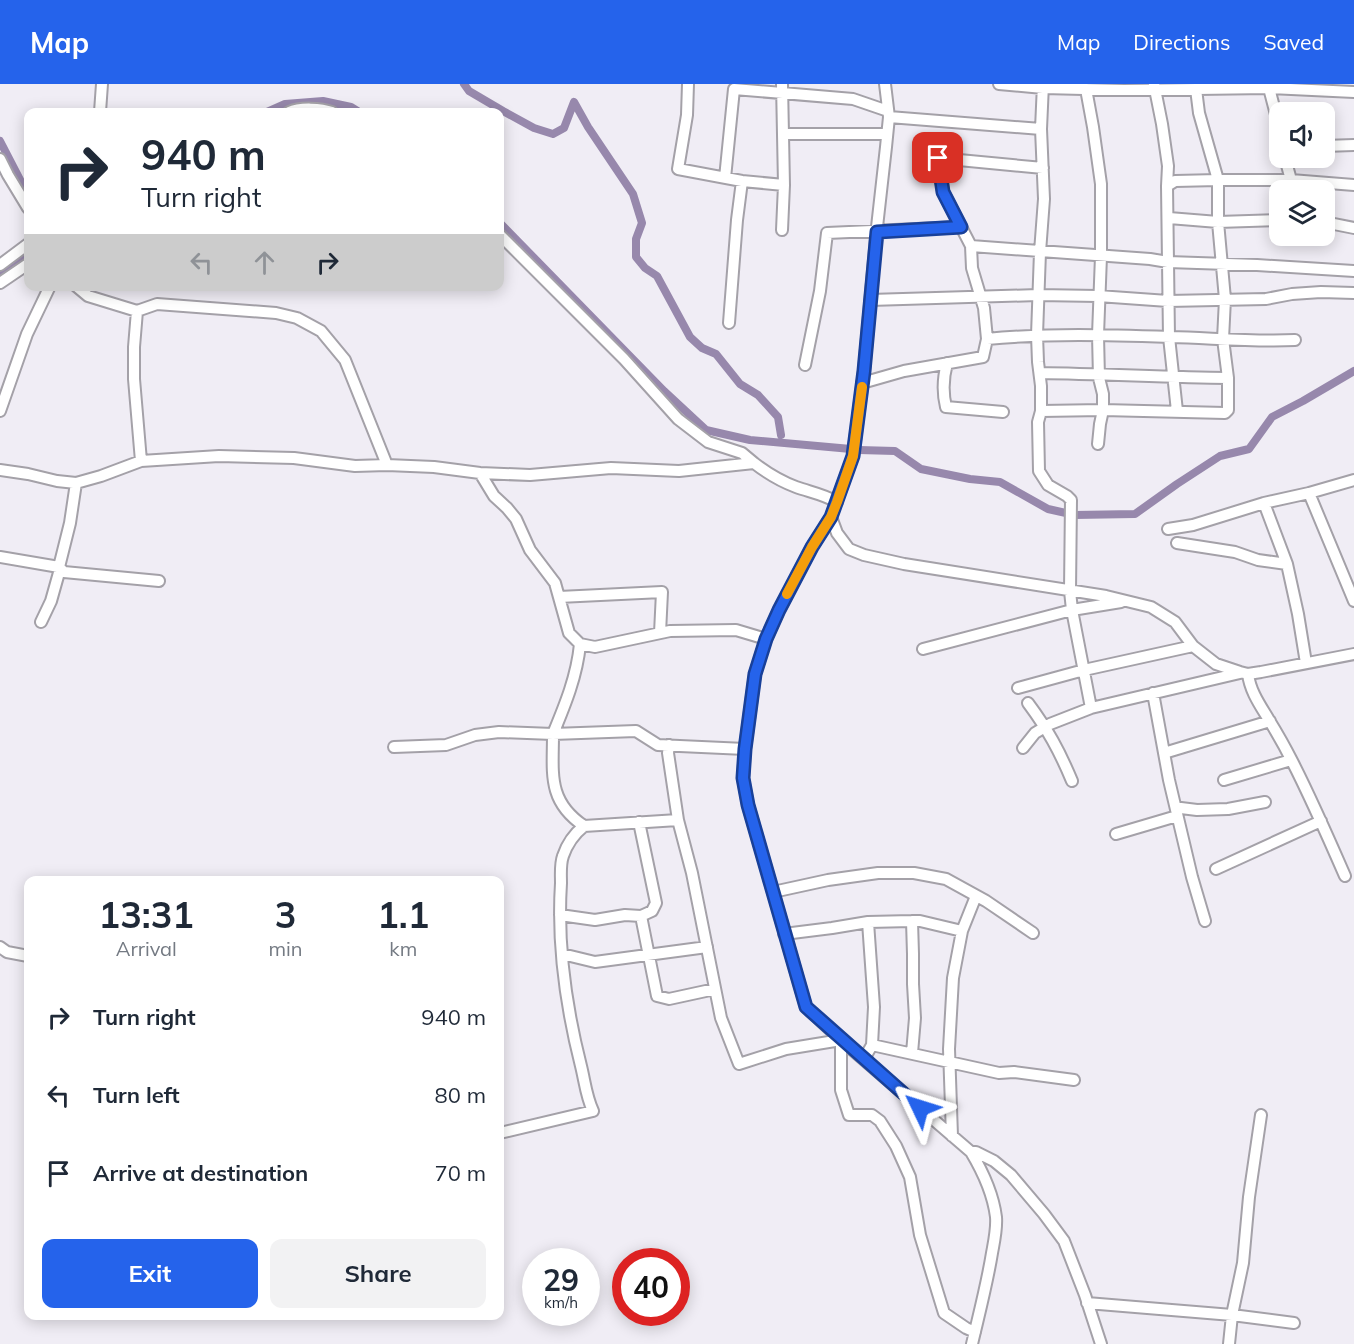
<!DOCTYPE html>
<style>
body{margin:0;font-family:Mulish,sans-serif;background:#f2f2f3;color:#1f2937;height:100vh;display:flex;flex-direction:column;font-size:22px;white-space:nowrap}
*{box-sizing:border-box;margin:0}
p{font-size:20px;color:#747a83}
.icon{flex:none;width:33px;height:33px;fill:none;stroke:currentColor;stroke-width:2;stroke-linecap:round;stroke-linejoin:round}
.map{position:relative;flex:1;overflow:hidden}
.drawer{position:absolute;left:24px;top:792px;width:480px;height:444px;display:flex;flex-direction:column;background:#fff;border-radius:12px;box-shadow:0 3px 15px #0003}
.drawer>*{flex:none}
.guide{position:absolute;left:24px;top:24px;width:480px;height:183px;border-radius:12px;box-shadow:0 3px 15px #0003;background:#fff;color:#1f2937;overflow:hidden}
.tools{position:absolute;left:1269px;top:18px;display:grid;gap:12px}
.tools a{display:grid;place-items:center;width:66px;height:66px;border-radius:12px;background:#fff;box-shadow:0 3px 15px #0003;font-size:30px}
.speed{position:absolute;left:522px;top:1164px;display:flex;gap:12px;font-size:30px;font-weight:700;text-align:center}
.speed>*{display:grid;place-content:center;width:78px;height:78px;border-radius:50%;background:#fff;box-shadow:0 3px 15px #0003;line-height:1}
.speed small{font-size:15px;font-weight:400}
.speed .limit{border:9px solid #d22;background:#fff;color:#111}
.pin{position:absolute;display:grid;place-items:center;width:51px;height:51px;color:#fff;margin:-26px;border-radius:12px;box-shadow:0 3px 9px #0006}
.me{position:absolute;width:66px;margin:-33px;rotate:311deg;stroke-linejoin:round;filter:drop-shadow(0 0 4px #0008)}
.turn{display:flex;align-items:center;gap:21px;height:126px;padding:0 18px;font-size:27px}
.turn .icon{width:78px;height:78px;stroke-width:2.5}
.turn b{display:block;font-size:42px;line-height:51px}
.lanes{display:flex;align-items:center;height:57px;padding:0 18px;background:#0003;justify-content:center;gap:30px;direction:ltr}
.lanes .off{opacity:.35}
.eta{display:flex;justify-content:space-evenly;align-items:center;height:102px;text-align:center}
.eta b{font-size:36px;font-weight:700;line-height:42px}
.cta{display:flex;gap:12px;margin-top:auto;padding:12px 18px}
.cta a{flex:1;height:69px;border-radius:12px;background:#2563eb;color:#fff;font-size:24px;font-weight:700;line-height:69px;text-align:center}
.cta a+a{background:#f2f2f3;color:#1f2937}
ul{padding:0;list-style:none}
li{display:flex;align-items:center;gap:18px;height:78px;padding:0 18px}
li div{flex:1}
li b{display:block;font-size:22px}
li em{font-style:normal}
header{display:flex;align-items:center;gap:36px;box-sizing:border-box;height:84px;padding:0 30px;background:#2563eb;color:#fff}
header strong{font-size:28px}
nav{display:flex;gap:33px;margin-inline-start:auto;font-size:21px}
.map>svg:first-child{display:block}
</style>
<header>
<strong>Map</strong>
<nav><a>Map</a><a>Directions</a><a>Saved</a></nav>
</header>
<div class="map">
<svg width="1354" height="1260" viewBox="0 0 1354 1260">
<rect width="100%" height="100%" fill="#f0edf5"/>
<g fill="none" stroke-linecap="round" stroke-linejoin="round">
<!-- canal -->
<path stroke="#9788ac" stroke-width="8" d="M464,0L469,7L503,27L534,44L553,50L564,44L574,18L588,43L633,110L642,139L636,155V173L645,184L657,192L690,253L702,264L716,270L740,300L758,311L778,333L781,351
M267,28L285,20L323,17L351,23L359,28
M0,57L28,111
M500,139L664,307L706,346L750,356L851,365
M0,188L28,171
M859,366L895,367L921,385L970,395L1000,398L1048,425L1075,431L1135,430L1177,400L1220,372L1249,365L1272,333L1303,317L1354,287"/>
<defs>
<path id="minor" d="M688,0L687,31L678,85L742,97L784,101
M782,0L784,101L782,146
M885,0L889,33L886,63L877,143L864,287L853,372L831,433L812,463L779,526L766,555L755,590L745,665L743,694L748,721L806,923L841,956L971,1068C983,1088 993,1109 996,1133C997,1145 994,1158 992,1169C987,1200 979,1230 972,1260
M999,0L1043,4L1124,6L1269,4L1354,8
M1043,0L1041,45L1044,115L1040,168L1037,251L1038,278L1041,302V327L1038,338L1039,387L1048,401L1067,412L1071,416L1070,507L1072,526L1091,624
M1154,0L1162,40L1168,82L1167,102
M1269,4L1280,46
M1086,5L1093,43L1101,100V172L1098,251L1099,294L1103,310V326L1100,340L1098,360
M100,28L102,0
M289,28C300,23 321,24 332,28
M889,33L1041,45
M784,50H887
M1324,62L1354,61
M1285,74L1291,96
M0,75L8,91L28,124
M725,94L734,5L853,15L888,27
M1169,134L1218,138L1280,136
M1324,138L1354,144
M500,151L624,275L678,335L708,358L742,369L754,379
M971,162L1150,175L1168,178L1257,181L1354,187
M0,181L28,160
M0,199L28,180
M76,202L88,212L137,227L134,263V295L141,377
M870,216L1038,211L1098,212L1168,217L1266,215L1292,210L1321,208L1354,209
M137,227L157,220L276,229L297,234L321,247L345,276L387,381
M729,239L737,136L742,97
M987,255C1048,249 1110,251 1171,253C1212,254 1254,258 1295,256
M947,279C943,294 942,307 946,323L1003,328
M805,281L820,207L827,149L961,143
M1040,289C1103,290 1165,293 1228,294
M862,299L904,287L983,273L987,255L984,224L972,184L971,162L943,108L938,74L1043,84
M0,327L27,250L50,202
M1041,327L1103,326L1225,329L1228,326V294L1223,255L1225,215L1218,138V96L1199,29L1196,5
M1177,327L1169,253L1167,102L1175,97L1218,96H1291L1354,101
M0,386L28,390L57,397L76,399L101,392L141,377L219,372L294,374L355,382L387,381L434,383L480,389L530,391L611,384L679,387L754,379C767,389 780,397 796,403C810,408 823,410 837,418
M480,389L494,412L507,424L516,435L530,466L555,499L569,549L580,560L595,563L670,547L736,546L766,555
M1309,409L1354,517
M1264,419L1287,480L1298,530L1306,579
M831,433L837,449L849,465L864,471L904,480L1106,512L1151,523L1175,538L1193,562L1216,580L1240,588L1248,590L1261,588L1354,570
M1168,445L1193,441L1264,419L1309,409L1354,396
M1177,459L1235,468L1258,476L1287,480
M0,473L59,483L64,488L159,497
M59,483L70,439L76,399
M559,513L662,508L660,549
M41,538L51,517L60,485
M580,560C577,592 565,621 553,650L636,647L658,661L745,665
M923,565L1072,526L1121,518
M1248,590C1250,607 1260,621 1269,636C1277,649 1285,663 1292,677C1311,714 1328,753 1345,792
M1018,604L1084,586L1193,562
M1153,609L1169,696L1192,793L1205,837
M1028,619C1048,646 1059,666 1072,697
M669,661L668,669L678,736L692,789L721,934L739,980L786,965L841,956V1006L849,1031H872L880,1037L896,1062L910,1093L920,1151L944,1229L966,1244L975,1248
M394,663L446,661L475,651L499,648L553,650C553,689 547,717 584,742C574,750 567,760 563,772C560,780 561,791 561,799C557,861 566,923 581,982C585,998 586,1012 593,1027L500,1049
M1023,664L1035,649L1050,640L1091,624L1240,589
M1164,669L1270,637
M1224,696L1291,676
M1176,725L1181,724L1197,726L1228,725L1265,718
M639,738L656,819L652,827L641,832
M584,742L678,736
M1116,750L1177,732
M1216,785L1321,737
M773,808L828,796L878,789H914L946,795L986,817L1033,849
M560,831L595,836L625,831L641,832L657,912L669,915L715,905
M912,837L913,870V900L915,934L912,969
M868,838L874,923L872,961
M784,850L832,844L868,838L912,837H920L962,847
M0,863L7,868L28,872
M562,870L595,878L707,863
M864,975L872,961L999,989L1014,988L1074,996
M952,1052L949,965L953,894L962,847L976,812
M971,1068H976L994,1077L1011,1091L1044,1130L1064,1157L1085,1211L1101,1260
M1087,1219L1232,1231L1294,1239
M1229,1260L1232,1231L1243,1179L1249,1113L1261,1031"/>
</defs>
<!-- minor casing -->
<use href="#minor" stroke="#a4a1a8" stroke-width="14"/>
<!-- minor -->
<use href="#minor" stroke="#fff" stroke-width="10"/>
</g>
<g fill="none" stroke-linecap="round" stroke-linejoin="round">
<defs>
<path id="route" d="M920,1024L806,923L748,721L743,694L745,665L755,590L766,555L779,526L812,463L831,433L853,372L864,287L877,148L961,143L943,108L938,74"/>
</defs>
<!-- route casing -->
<use href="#route" stroke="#184099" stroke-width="15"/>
<!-- route -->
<use href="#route" stroke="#2563eb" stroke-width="10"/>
<!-- slow -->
<path stroke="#f59e0b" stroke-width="10" d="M787,510L812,463L831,433L837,418L853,372L862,303"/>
</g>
</svg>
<div class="tools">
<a><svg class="icon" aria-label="sound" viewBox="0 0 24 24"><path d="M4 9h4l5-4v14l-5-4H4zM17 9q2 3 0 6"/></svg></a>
<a><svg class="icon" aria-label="layers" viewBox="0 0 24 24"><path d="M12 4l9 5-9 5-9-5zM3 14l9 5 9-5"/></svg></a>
</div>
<div class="speed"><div>29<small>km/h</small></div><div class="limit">40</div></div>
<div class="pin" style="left:938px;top:74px;background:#d93025"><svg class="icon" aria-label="arrive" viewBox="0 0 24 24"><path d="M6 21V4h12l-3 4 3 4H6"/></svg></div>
<svg class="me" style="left:920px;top:1024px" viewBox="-20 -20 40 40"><path d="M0-17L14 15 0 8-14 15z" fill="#2563eb" stroke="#fff" stroke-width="4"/></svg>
<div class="guide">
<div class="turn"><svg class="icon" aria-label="right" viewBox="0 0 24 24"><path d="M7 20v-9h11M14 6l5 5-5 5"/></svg><div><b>940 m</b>Turn right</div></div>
<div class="lanes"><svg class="icon off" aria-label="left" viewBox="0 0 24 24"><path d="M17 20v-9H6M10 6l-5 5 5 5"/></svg><svg class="icon off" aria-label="ahead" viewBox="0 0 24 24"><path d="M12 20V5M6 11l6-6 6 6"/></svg><svg class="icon" aria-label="right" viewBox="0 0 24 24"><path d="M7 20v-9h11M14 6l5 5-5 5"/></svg></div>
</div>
<section class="drawer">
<div class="eta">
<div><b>13:31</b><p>Arrival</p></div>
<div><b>3</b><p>min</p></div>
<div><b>1.1</b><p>km</p></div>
</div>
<ul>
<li><svg class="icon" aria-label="right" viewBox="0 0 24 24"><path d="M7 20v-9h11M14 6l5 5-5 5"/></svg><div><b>Turn right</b></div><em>940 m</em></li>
<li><svg class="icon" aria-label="left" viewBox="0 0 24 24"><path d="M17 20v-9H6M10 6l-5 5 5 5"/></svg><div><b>Turn left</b></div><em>80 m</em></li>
<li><svg class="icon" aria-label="arrive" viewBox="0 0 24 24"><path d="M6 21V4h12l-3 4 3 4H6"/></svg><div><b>Arrive at destination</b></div><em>70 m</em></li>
</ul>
<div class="cta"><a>Exit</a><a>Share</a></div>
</section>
</div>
